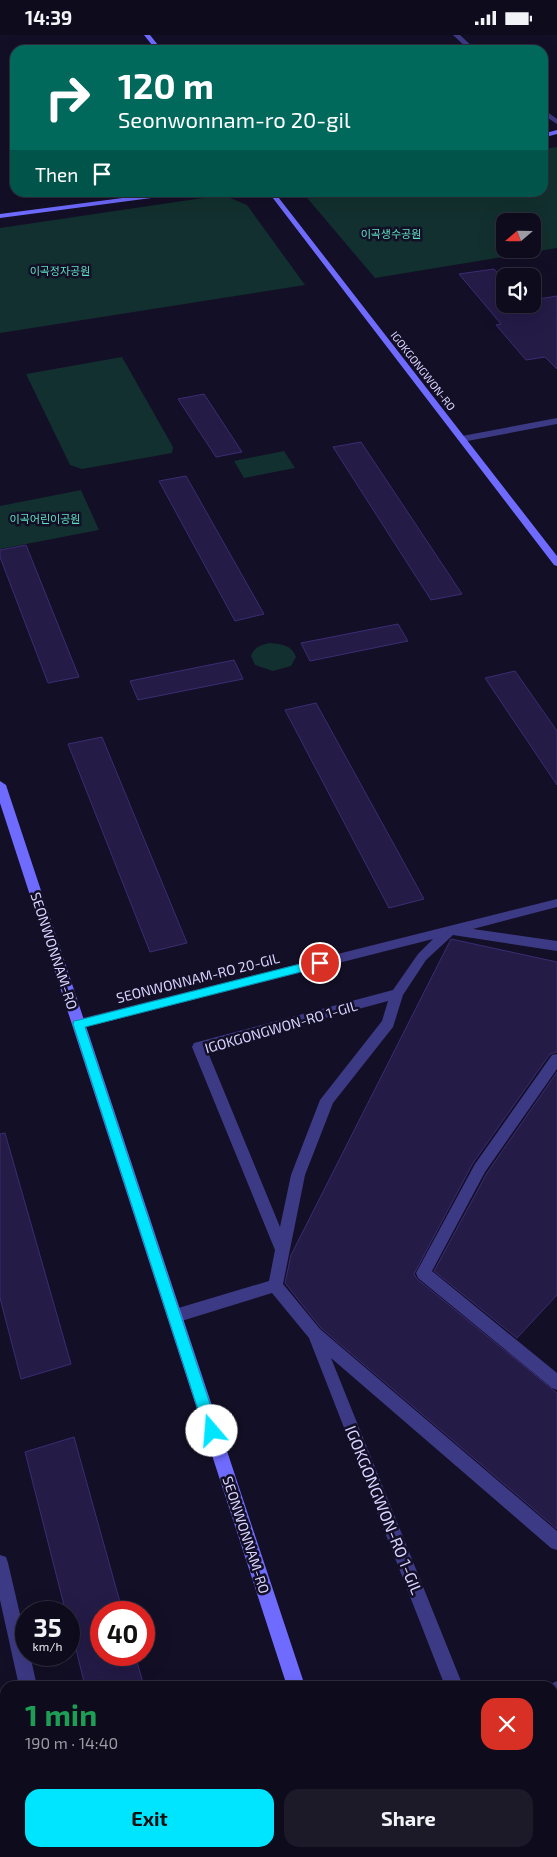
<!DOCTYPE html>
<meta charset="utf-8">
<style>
body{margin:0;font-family:"Exo 2","Noto Sans KR",sans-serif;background:#1c1929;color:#f1f3f6;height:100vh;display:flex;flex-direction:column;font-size:19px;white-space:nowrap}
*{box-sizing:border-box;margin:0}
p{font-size:16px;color:#9b9ba3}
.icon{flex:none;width:28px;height:28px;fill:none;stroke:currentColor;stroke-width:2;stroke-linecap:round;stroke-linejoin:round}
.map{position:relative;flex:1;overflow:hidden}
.panel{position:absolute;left:0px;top:1646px;width:558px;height:176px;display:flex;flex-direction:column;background:#0e0b1c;border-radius:15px 15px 0 0;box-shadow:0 5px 20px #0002,0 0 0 1px #2e2b3b}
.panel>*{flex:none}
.guide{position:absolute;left:10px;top:10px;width:538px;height:152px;border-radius:15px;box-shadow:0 5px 20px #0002,0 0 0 1px #2e2b3b;background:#00695c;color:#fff;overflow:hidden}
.needle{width:32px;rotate:250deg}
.buttons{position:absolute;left:496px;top:178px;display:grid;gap:10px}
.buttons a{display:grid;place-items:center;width:45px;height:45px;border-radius:10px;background:#0e0b1c;box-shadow:0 5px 20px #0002,0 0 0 1px #2e2b3b;font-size:25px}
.speed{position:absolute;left:15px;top:1566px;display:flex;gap:10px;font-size:25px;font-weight:700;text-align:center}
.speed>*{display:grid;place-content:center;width:65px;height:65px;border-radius:50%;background:#0e0b1c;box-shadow:0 5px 20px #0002,0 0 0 1px #2e2b3b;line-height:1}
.speed small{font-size:12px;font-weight:400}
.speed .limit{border:8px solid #d22;background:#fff;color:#111}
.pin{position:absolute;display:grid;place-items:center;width:42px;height:42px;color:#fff;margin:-21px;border:2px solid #fff;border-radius:50%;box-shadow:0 1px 5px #0007}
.me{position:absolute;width:55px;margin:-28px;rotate:342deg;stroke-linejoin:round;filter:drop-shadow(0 0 4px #0008)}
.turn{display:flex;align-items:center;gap:18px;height:105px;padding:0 25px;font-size:22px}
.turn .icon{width:65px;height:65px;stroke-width:2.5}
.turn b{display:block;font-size:35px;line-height:42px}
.then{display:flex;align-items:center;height:48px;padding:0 25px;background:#0003;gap:10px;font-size:19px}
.round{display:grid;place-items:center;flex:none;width:52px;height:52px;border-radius:15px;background:#1c1929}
.summary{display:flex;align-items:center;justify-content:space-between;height:85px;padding:0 25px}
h1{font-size:30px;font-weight:700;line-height:38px;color:#1e9e55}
.cta{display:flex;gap:10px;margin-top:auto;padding:10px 25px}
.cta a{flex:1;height:58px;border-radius:15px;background:#00e5ff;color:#111;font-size:20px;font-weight:700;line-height:58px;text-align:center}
.cta a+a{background:#1c1929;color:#f1f3f6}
.status{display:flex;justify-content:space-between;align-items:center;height:35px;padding:0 25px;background:#0e0b1c;direction:ltr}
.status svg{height:14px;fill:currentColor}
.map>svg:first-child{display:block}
</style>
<div class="status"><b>14:39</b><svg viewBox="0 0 49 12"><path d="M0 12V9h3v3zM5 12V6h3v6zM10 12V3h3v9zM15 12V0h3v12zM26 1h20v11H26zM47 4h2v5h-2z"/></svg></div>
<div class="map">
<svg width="557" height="1822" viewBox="0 0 557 1822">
<rect width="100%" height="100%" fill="#130f26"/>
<!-- green -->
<path fill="#12302f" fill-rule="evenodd" d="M557,112V213L375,243L303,158H542L543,114ZM505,186H532V214H505Z
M223,160L247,170L305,250L0,298V193Z
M122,322L173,412L172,418L82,434L70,430L26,339Z
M284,416L295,433L244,443L234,426Z
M81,455L99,495L0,514V471Z
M270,608C281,609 292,610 296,622L291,631L273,636L255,630L251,621C254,612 261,610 270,608Z"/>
<!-- building -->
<path fill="#241b47" stroke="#3b2d73" d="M494,234L505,246V270L532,269V265L557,261V334L545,322L526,325L496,290L501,289L459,239Z
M204,359L242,417L216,422L178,364Z
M361,407L462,559L431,565L333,412Z
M186,441L264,579L235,586L159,446Z
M26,510L79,642L48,648L0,522V515Z
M398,589L408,606L310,626L301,608Z
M234,625L243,644L138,665L130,646Z
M515,636L557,696V750L485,643Z
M316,668L424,864L389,873L285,675Z
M102,702L187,908L150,917L68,709Z
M451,904L557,927V1017L550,1019L473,1128L414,1239L417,1244L557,1358V1494L321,1293L285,1248L291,1220Z
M557,1037V1260L517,1303L434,1236L487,1138Z
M5,1098L71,1329L21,1344L0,1263V1099Z
M74,1402L123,1578H101V1620H135L144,1651H85L69,1586V1578H66L25,1417Z"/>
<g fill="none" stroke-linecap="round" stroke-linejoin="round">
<!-- lane -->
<path fill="#3d3a85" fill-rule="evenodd" d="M0,1520L6,1522L8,1528L26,1605V1620H30L37,1651H19L0,1565Z
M6,1818H35L34,1822H5Z"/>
<!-- street -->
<path fill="#3d3a85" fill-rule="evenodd" d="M453,0H460L476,15H469Z
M542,73L557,84V89L542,79Z
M557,383V389L462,407L457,404L462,401Z
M557,864V872L473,894L557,906V916L453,900L426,925L403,960L393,992L333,1068L305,1140L283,1249L320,1294L557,1496V1515L551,1513L331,1323L463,1651H445L309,1303L272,1258L175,1288L170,1286L167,1281L170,1276L175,1274L269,1246L275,1215L192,1012L194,1008L393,955L418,919L433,904L79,994L74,993L72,989L74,985L79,984ZM388,966L382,986L320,1065L291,1140L280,1192L207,1015Z
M557,1019V1034L485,1137L432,1236L557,1338V1355L552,1353L418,1243L416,1238L475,1129L552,1020Z
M557,1646V1664L552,1666V1651H546Z"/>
<!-- secondary -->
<path fill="#6f6bff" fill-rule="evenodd" d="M144,0H150L162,15H156Z
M557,95V99L542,103V99Z
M161,158H178L174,160L0,183V179Z
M269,158H275L557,521V531L554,530Z
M0,746L6,750L305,1651H287L0,768Z
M342,1818H360L361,1822H343Z"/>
</g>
<!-- route -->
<path fill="#00e5ff" stroke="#0095a6" d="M320,924L326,928L324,931L85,992L219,1396L217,1401L212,1403L207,1401L205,1396L73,989L74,986L79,985Z"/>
<g text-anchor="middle" stroke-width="5" stroke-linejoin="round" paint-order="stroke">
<!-- far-park labels -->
<g font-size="11" fill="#5fe0c0" stroke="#130f26">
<text x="391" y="203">이곡생수공원</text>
<text x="60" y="240">이곡정자공원</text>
<text x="45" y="488">이곡어린이공원</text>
</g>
<!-- far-street labels -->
<g font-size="11" fill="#d9d4ff" stroke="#130f26">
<text transform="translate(423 336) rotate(52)" y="4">IGOKGONGWON-RO</text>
</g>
<!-- street labels -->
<g font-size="14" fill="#d9d4ff" stroke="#130f26">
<text transform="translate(54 916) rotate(72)" y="5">SEONWONNAM-RO</text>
<text transform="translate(198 943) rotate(-14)" y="5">SEONWONNAM-RO 20-GIL</text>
<text transform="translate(281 992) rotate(-16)" y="5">IGOKGONGWON-RO 1-GIL</text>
<text transform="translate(246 1500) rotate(72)" y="5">SEONWONNAM-RO</text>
</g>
<!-- near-street labels -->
<g font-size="16" fill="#d9d4ff" stroke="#130f26">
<text transform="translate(384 1475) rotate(68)" y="6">IGOKGONGWON-RO 1-GIL</text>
</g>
</g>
</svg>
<div class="buttons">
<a><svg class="needle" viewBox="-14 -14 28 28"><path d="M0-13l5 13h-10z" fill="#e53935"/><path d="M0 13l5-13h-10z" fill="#9b9ba3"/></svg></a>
<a><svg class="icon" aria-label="sound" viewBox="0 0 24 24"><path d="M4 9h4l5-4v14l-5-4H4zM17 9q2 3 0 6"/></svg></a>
</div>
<div class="speed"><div>35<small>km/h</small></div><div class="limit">40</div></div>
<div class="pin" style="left:320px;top:928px;background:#d93025"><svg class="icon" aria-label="arrive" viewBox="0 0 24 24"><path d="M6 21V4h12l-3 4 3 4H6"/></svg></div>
<svg class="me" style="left:212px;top:1396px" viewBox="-20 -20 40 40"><circle r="19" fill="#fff"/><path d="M0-13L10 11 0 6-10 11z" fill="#00e5ff"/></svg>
<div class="guide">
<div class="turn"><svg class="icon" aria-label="right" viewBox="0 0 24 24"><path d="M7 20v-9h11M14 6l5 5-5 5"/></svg><div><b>120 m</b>Seonwonnam-ro 20-gil</div></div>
<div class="then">Then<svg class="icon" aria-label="arrive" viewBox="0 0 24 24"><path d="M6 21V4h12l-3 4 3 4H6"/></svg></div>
</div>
<section class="panel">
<div class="summary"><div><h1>1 min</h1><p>190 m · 14:40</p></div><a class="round" style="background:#d93025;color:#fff"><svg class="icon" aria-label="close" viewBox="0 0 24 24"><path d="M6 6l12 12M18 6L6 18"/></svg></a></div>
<div class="cta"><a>Exit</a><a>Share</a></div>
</section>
</div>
